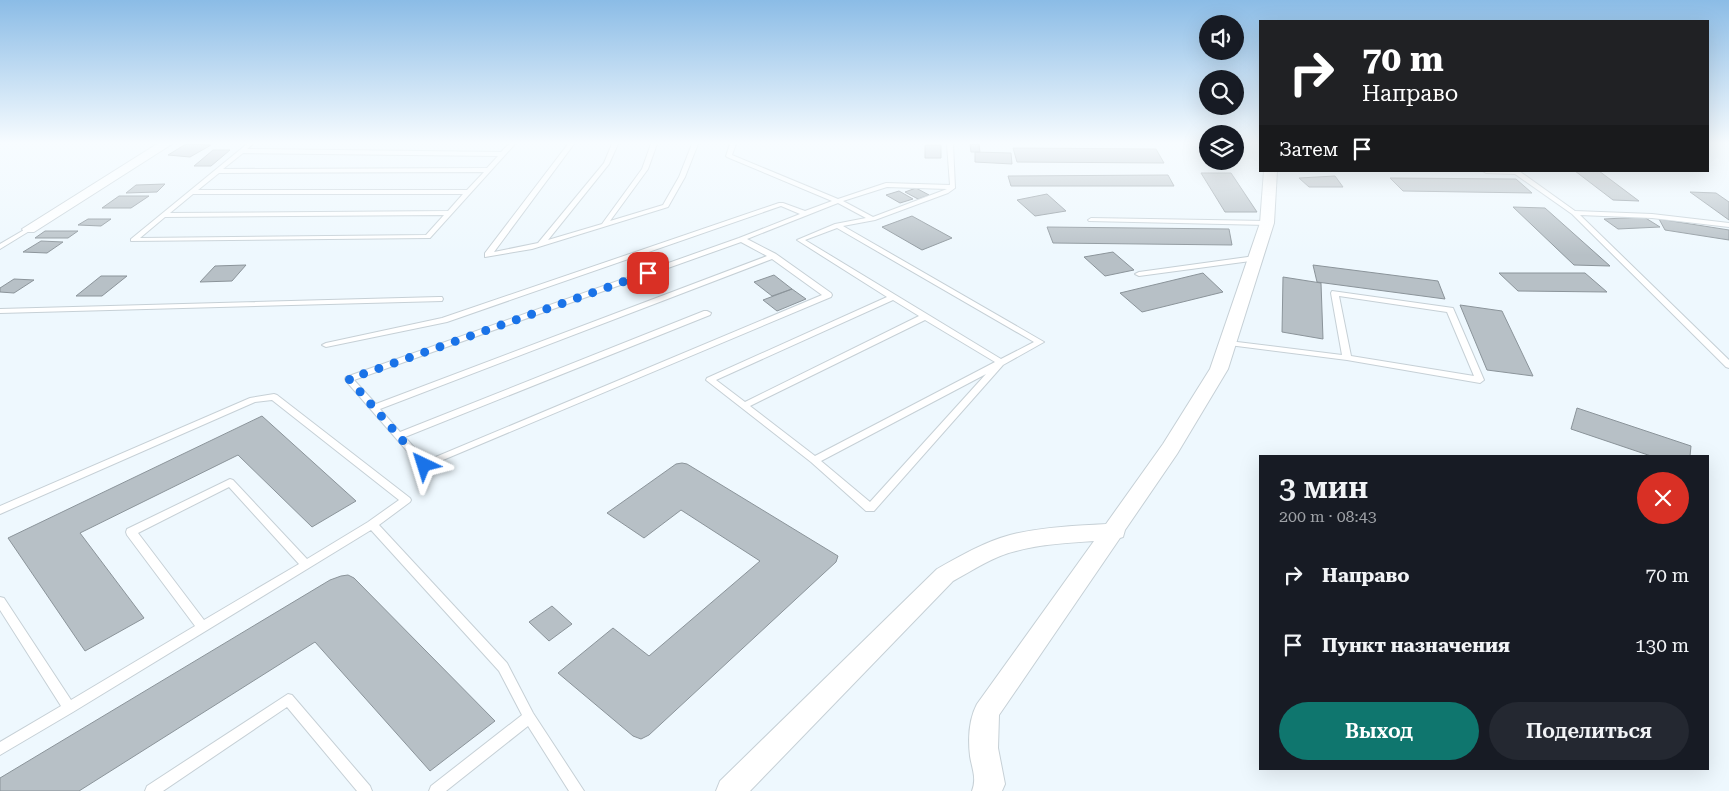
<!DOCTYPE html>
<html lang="ru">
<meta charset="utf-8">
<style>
body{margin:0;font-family:"Roboto Serif",serif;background:#242831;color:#f1f3f6;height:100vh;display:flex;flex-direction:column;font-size:19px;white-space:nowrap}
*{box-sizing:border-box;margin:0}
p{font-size:16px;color:#9ea1a6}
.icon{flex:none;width:28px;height:28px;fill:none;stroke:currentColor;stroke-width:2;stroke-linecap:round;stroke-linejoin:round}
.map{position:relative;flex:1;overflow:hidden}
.panel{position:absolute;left:1259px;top:455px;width:450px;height:315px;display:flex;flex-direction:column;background:#171b24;border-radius:0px;box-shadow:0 5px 20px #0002}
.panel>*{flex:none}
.banner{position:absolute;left:1259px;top:20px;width:450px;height:152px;border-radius:0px;box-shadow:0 5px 20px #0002;background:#202124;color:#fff;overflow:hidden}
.tools{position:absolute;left:1199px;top:15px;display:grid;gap:10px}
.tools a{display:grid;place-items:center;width:45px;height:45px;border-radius:50%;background:#171b24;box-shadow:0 5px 20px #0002;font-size:25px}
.pin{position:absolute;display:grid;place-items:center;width:42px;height:42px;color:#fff;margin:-21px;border-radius:10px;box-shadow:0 2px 8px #0006}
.me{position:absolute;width:55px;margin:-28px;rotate:319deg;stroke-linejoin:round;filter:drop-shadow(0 0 4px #0008)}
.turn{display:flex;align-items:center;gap:18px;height:105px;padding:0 20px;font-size:22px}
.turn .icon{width:65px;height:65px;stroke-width:2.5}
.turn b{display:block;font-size:35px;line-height:42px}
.then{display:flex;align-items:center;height:48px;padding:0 20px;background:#0003;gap:10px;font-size:19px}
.round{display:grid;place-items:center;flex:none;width:52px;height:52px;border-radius:26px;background:#242831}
.overview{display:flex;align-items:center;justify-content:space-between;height:85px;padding:0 20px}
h1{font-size:30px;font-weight:600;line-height:38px}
.action{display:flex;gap:10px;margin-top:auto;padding:10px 20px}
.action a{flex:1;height:58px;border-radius:30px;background:#0f766e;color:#fff;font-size:20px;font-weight:600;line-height:58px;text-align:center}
.action a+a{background:#242831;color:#f1f3f6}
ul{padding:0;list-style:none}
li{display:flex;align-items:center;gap:15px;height:70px;padding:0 20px}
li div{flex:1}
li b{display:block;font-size:19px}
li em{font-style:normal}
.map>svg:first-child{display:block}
</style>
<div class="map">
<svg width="1729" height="791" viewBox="0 0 1729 791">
<rect width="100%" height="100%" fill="#eef8fe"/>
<!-- building -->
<path fill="#b7c0c6" stroke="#8b949a" d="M186,144H191L211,145L190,157L168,155Z
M970,144H979L980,152H971Z
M925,145H941V158H925Z
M1013,148L1156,149L1164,163L1017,162Z
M213,150H230L211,166H194Z
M975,152L1011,153L1012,164L975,162Z
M1575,171H1599L1639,201L1613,200Z
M1201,173H1231L1257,212H1225Z
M1168,175L1174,186H1011L1008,176Z
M1335,176L1343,187H1309L1299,178Z
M1390,178L1516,179L1532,193L1403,191Z
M165,184L157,192L126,193L136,185Z
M916,188L929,195L918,199L905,192Z
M899,191L913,199L900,203L886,195Z
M1690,192L1716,193L1729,202V220Z
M1047,194L1066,211L1035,216L1017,200Z
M119,196H149L131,208H102Z
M1513,207L1545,208L1610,266L1574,265Z
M912,216L952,238L922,250L882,227Z
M1644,217L1660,227L1618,229L1604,219Z
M88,219H111L101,226L78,225Z
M1659,219L1729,230V240L1665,230Z
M1047,227L1229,229L1232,245L1053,243Z
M45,231H78L68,238H35Z
M41,241L63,242L47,253L23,252Z
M1113,252L1134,270L1105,276L1084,257Z
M246,265L232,281L200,282L215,266Z
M1313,265L1438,281L1445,299L1317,282Z
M1203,273L1223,292L1142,312L1120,293Z
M1499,273H1585L1607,292L1518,291Z
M774,275L792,289L772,296L754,282Z
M101,276H127L102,296H76Z
M1283,277L1321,283L1323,339L1282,332Z
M14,279L34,280L14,293L0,292V288Z
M792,289L806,299L777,311L763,300Z
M1460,305L1502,311L1533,376L1487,370Z
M1577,408L1691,446L1690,456H1651L1571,429Z
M262,416L356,501L312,527L238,455L80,533L144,618L85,651L8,538Z
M682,463L687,464L838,556L836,562L649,735L641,739L633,736L558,673L613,628L649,656L760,561L681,510L644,538L607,513L676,464Z
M348,575L354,578L495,721L430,771L315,642L79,791H0V778L330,580L341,576Z
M552,606L572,624L549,641L529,622Z"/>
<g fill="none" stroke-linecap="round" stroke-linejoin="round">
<defs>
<path id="service" d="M247,144H253L247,149L501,152L509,144H515L430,238L131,241V239ZM243,153L498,156L487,168L223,169ZM484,172L467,190H198L219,173ZM193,194H463L448,211L170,213ZM444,215L426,235L140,238L165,217Z
M568,144H574L494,252L538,243L604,163L612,144H618L609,164L548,240L602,224L642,169L651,144H657L648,169L610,221L663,205L679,177L692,144H698L685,177L668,207L532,249L485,257V253Z
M730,144H736L732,155L838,199L886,183L950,185L947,144H953L955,188L948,193L875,220L843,226L1044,342L1003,365L874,511H866L811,462L706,380L707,378L887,297L797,240L835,224L866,218L838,203L747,239L776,254L831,293L832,295L831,297L424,468L421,467L346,381L345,379L346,377L739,238L800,214L781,206L447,322L326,347L322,345L326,343L442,318L779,203H783L805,211L832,201L727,157L726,156ZM887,187L947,189L873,217L843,201ZM837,228L1034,342L1001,359L805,240ZM741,242L767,256L376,404L354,380ZM772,259L822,295L426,461L405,437L710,315L711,313L707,311H704L400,432L380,409ZM893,300L919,316L745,402L716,380ZM925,320L995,362L815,456L750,406ZM986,374L870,502L821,461Z
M1483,171H1519L1575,211L1652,214L1729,223V227L1652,218L1580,215L1729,360V368L1726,367L1572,214L1515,174L1486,173Z
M1091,218L1267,221L1270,223L1267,225L1089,221L1088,220Z
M29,227L32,229L31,230L0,249V244Z
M1255,256L1259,258L1258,260L1139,276L1135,274L1139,272Z
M1332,291L1453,308L1484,380L1480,383L1347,360L1229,345L1225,343L1229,341L1342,355L1331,293ZM1339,296L1447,312L1474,376L1351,356Z
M439,297H442L443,299L442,301L0,313V309Z
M274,394L277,395L410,498L411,500L410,502L379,525L507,663L533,713L584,791H569L528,726L446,791H429L431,786L522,715L499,671L371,530L73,712L0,755V742L61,706L0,610V597L4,598L71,700L195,626L127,535L126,532L127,529L230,479L233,480L307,559L368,522L399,500L272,400L255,402L0,514V506L250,398ZM229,487L299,564L204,620L138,533Z
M288,694L292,695L370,786L372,791H357L287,707L163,791H145L147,786Z"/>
<path id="minor" d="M157,144H172L34,232H24L22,229Z
M1264,171H1277L1274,223L1228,369L1177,454L1125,530L1123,537L1120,538L999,715L998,748L1005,784L1002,791H972C977,778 972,769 970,756C968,739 969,719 977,704L1094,541C1068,543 1041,544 1016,551C994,556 973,570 953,581L750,791H716L720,781L937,569C960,556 984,542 1010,535C1041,527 1074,526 1106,524L1163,444L1210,369L1260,223Z"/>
</defs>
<!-- service casing -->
<use href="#service" stroke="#c6d0d6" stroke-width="2"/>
<!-- minor casing -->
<use href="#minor" stroke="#c6d0d6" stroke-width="2"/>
<!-- service -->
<use href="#service" fill="#fff" fill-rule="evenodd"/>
<!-- minor -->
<use href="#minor" fill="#fff" fill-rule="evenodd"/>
</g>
<!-- sky -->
<linearGradient id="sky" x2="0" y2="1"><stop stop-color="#8bbce6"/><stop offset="0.56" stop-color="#f7fcff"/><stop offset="1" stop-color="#f7fcff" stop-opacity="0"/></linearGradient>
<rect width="1729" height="255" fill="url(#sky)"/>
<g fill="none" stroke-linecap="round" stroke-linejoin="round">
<!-- route -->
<path stroke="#1a73e8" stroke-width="9" stroke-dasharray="0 16.2" d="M424,465L349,379L648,273"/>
</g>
</svg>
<div class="tools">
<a><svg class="icon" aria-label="sound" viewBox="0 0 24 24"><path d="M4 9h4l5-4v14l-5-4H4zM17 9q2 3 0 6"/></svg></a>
<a><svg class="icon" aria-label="search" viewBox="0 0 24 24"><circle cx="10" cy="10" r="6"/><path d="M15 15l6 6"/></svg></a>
<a><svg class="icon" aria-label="layers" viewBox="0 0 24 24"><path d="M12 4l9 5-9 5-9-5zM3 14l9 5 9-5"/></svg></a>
</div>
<div class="pin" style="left:648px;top:273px;background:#d93025"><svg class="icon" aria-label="arrive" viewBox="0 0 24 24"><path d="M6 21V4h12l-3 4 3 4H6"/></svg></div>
<svg class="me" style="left:424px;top:465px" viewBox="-20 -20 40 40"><path d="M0-17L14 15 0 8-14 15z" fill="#1a73e8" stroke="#fff" stroke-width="4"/></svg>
<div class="banner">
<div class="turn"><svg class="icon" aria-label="right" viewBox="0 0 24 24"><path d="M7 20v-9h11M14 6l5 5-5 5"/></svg><div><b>70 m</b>Направо</div></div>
<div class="then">Затем<svg class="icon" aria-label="arrive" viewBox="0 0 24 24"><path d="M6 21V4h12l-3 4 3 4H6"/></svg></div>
</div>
<section class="panel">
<div class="overview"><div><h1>3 мин</h1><p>200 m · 08:43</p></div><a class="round" style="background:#d93025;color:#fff"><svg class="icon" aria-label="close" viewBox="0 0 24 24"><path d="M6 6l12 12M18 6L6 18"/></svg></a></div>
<ul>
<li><svg class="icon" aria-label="right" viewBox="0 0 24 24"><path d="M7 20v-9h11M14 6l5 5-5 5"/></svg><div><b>Направо</b></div><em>70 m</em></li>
<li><svg class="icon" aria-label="arrive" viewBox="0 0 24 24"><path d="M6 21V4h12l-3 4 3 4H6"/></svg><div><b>Пункт назначения</b></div><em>130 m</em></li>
</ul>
<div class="action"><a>Выход</a><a>Поделиться</a></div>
</section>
</div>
